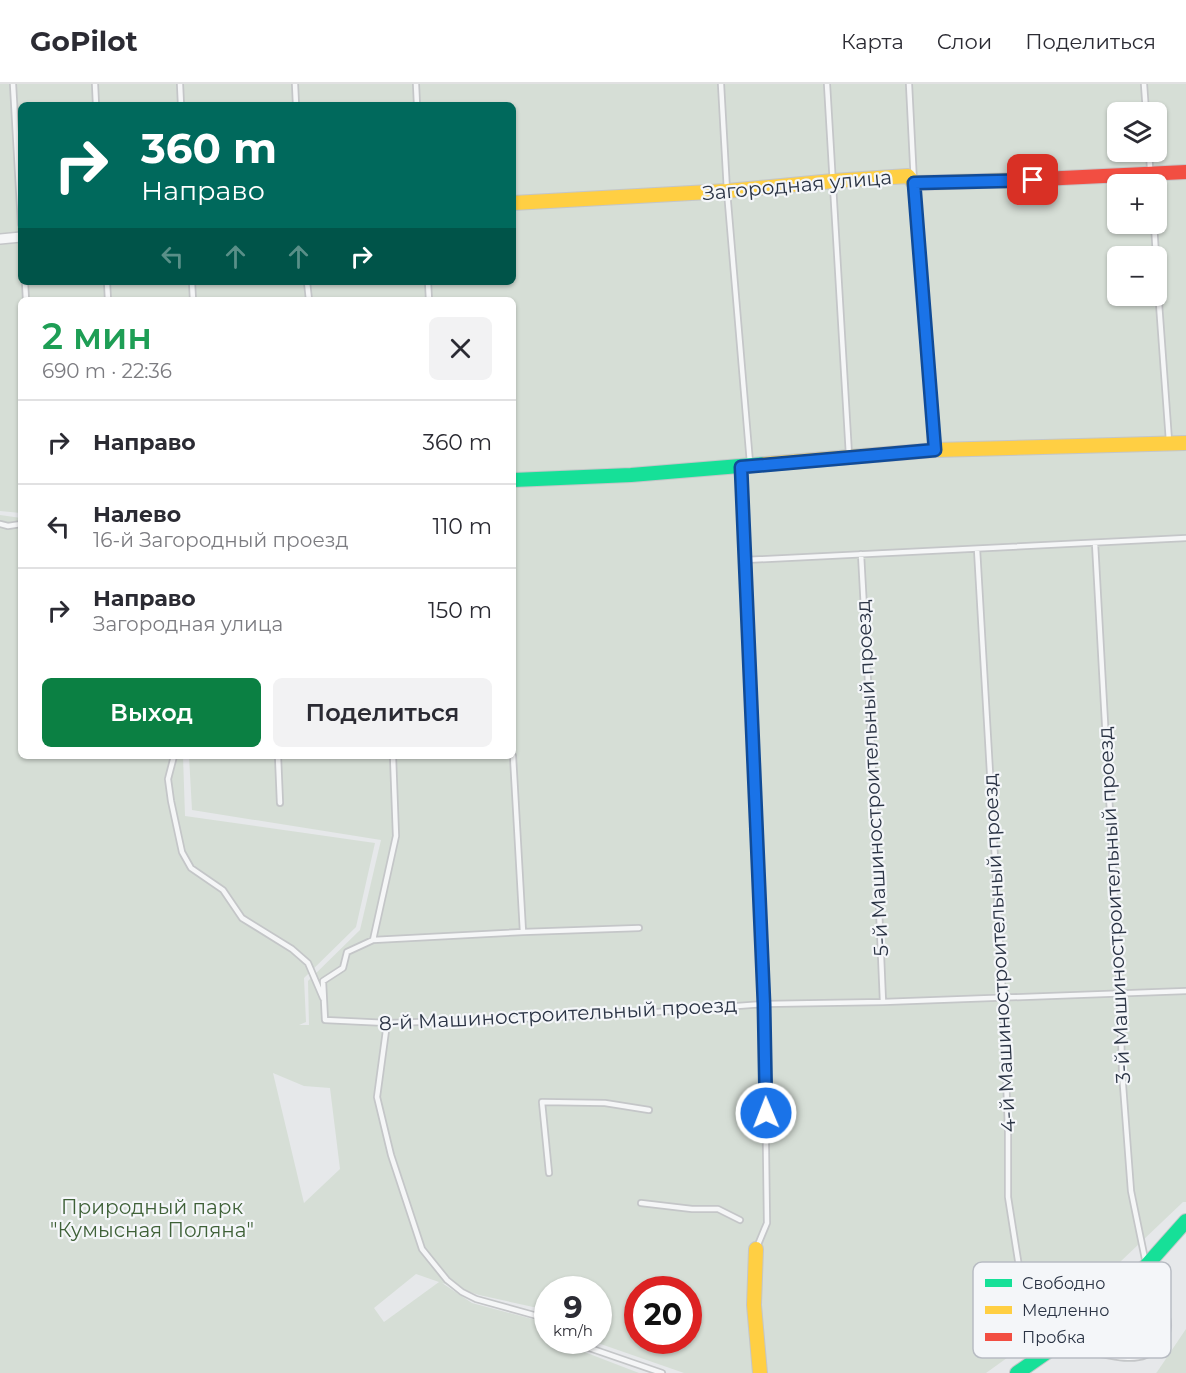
<!DOCTYPE html>
<html lang="ru">
<meta charset="utf-8">
<style>
body{margin:0;font-family:Montserrat,sans-serif;background:#f2f2f3;color:#2b2b33;height:100vh;display:flex;flex-direction:column;font-size:22px;white-space:nowrap}
*{box-sizing:border-box;margin:0}
p{font-size:20px;color:#7c7c81}
.icon{flex:none;width:33px;height:33px;fill:none;stroke:currentColor;stroke-width:2;stroke-linecap:round;stroke-linejoin:round}
.map{position:relative;flex:1;overflow:hidden}
.side{position:absolute;left:18px;top:213px;width:498px;height:462px;display:flex;flex-direction:column;background:#fff;border-radius:9px;box-shadow:0 2px 4px #0004}
.side>*{flex:none}
.banner{position:absolute;left:18px;top:18px;width:498px;height:183px;border-radius:9px;box-shadow:0 2px 4px #0004;background:#00695c;color:#fff;overflow:hidden}
.controls{position:absolute;left:1107px;top:18px;display:grid;gap:12px}
.controls a{display:grid;place-items:center;width:60px;height:60px;border-radius:9px;background:#fff;box-shadow:0 2px 4px #0004;font-size:30px}
.speed{position:absolute;left:534px;top:1192px;display:flex;gap:12px;font-size:30px;font-weight:700;text-align:center}
.speed>*{display:grid;place-content:center;width:78px;height:78px;border-radius:50%;background:#fff;box-shadow:0 2px 4px #0004;line-height:1}
.speed small{font-size:15px;font-weight:400}
.speed .limit{border:9px solid #d22;background:#fff;color:#111}
.pin{position:absolute;display:grid;place-items:center;width:51px;height:51px;color:#fff;margin:-26px;border-radius:12px;box-shadow:0 3px 9px #0006}
.me{position:absolute;width:66px;margin:-33px;rotate:359deg;stroke-linejoin:round;filter:drop-shadow(0 0 4px #0008)}
.turn{display:flex;align-items:center;gap:21px;height:126px;padding:0 24px;font-size:27px}
.turn .icon{width:78px;height:78px;stroke-width:2.5}
.turn b{display:block;font-size:42px;line-height:51px}
.lanes{display:flex;align-items:center;height:57px;padding:0 24px;background:#0003;justify-content:center;gap:30px;direction:ltr}
.lanes .off{opacity:.35}
.round{display:grid;place-items:center;flex:none;width:63px;height:63px;border-radius:9px;background:#f2f2f3}
.summary{display:flex;align-items:center;justify-content:space-between;height:102px;padding:0 24px}
h1{font-size:36px;font-weight:600;line-height:45px;color:#1e9e55}
.action{display:flex;gap:12px;margin-top:auto;padding:12px 24px}
.action a{flex:1;height:69px;border-radius:9px;background:#0b8043;color:#fff;font-size:24px;font-weight:600;line-height:69px;text-align:center}
.action a+a{background:#f2f2f3;color:#2b2b33}
ul{padding:0;list-style:none}
li{display:flex;align-items:center;gap:18px;height:84px;padding:0 24px;border-top:2px solid #e1e1e2}
li div{flex:1}
li b{display:block;font-size:22px}
li em{font-style:normal}
header{display:flex;align-items:center;gap:36px;box-sizing:border-box;height:84px;padding:0 30px;background:#fff;border-bottom:2px solid #e1e1e2}
header strong{font-size:28px}
nav{display:flex;gap:33px;margin-inline-start:auto;font-size:21px}
.map>svg:first-child{display:block}
</style>
<header>
<strong>GoPilot</strong>
<nav><a>Карта</a><a>Слои</a><a>Поделиться</a></nav>
</header>
<div class="map">
<svg width="1186" height="1289" viewBox="0 0 1186 1289">
<rect width="100%" height="100%" fill="#e6e8ea"/>
<!-- green -->
<path fill="#d6ded6" fill-rule="evenodd" d="M0,0H1186V1118H1183L1057,1238L986,1289H684L592,1257H598V1206H548L547,1226L479,1211L442,1199L472,1219L547,1239L548,1257H566L574,1264L639,1289H0V431L21,434V672H183L185,732L375,759L356,843L304,894L306,938L299,941H309L308,897L360,846L381,756L192,726L189,672H513V216H21V429L0,427ZM21,21H513V198H21ZM1118,28H1156V68H1118ZM1118,100H1156V140H1118ZM1118,172H1156V212H1118ZM273,989L304,1002L330,1004L340,1085L304,1119ZM416,1190L439,1198L384,1238L374,1224ZM638,1206H688V1257H638Z
M1186,1245V1289H1156L1157,1288Z"/>
<g fill="none" stroke-linecap="round" stroke-linejoin="round">
<defs>
<path id="lane" d="M13,0L21,140
M95,0L96,21
M180,0L181,21
M295,0L296,21
M416,0L417,21
M721,0L727,107L750,379
M827,0L849,371
M909,0L914,99L935,363
M1144,0L1146,28
M1149,68L1151,100
M1154,140L1156,172
M1156,178L1169,357
M25,198L26,216
M107,198L108,216
M192,198L193,216
M307,198L309,216
M428,198L429,216
M742,385L764,920L767,1139L757,1163
M0,440L8,442L21,440
M1095,459L1120,909L1122,988L1131,1107L1146,1180
M977,465L1003,913L1008,1045V1113L1020,1189L1038,1242L1053,1264C1069,1267 1084,1268 1100,1270C1115,1272 1131,1277 1146,1271C1173,1260 1177,1225 1148,1215C1139,1212 1129,1212 1120,1210
M861,470L874,707L883,918
M745,476L1186,454
M174,672L168,695L171,717L182,768L191,784L223,806L242,834L292,865L308,879L323,914
M278,672L280,719
M513,672L523,848
M639,844L523,848L373,856L347,868L343,884L323,897L325,936L387,939L517,935L644,929L764,920L883,918L1186,907
M373,856L396,752L393,672
M387,939L377,1013L391,1071L422,1165L447,1196L462,1208L476,1215L548,1235
M549,1089L542,1018L605,1019L649,1026
M641,1119L692,1125H718L740,1136
M573,1257L575,1259L662,1289"/>
<path id="street" d="M0,155L21,153"/>
<path id="fast" d="M513,396L631,391L765,380
M1017,1289L1053,1264L1146,1182L1186,1137"/>
<path id="slow" d="M513,119L727,107L833,97L908,92L914,99L1021,96
M765,380L935,366L1186,359
M756,1165L754,1221L760,1289"/>
<path id="jam" d="M1021,96L1186,88"/>
</defs>
<!-- lane casing -->
<use href="#lane" stroke="#c4c6c8" stroke-width="8"/>
<!-- street casing -->
<use href="#street" stroke="#c4c6c8" stroke-width="12"/>
<!-- fast casing -->
<use href="#fast" stroke="#c4c6c8" stroke-width="16"/>
<!-- slow casing -->
<use href="#slow" stroke="#c4c6c8" stroke-width="16"/>
<!-- jam casing -->
<use href="#jam" stroke="#c4c6c8" stroke-width="16"/>
<!-- lane -->
<use href="#lane" stroke="#f5f6f7" stroke-width="4.5"/>
<!-- street -->
<use href="#street" stroke="#f5f6f7" stroke-width="9"/>
<!-- fast -->
<use href="#fast" stroke="#16e098" stroke-width="14"/>
<!-- slow -->
<use href="#slow" stroke="#ffcf43" stroke-width="14"/>
<!-- jam -->
<use href="#jam" stroke="#f24e42" stroke-width="14"/>
</g>
<g fill="none" stroke-linecap="round" stroke-linejoin="round">
<defs>
<path id="route" d="M766,1029L764,920L741,383L935,366L914,99L1033,96"/>
</defs>
<!-- route casing -->
<use href="#route" stroke="#114b97" stroke-width="15"/>
<!-- route -->
<use href="#route" stroke="#1a73e8" stroke-width="10"/>
</g>
<g text-anchor="middle" stroke-width="4.5" stroke-linejoin="round" paint-order="stroke">
<!-- street labels -->
<g font-size="20" fill="#2b3445" stroke="#f4f6f9">
<text transform="translate(797 101) rotate(-5)" y="7">Загородная улица</text>
<text transform="translate(872 694) rotate(-93)" y="7">5-й Машиностроительный проезд</text>
<text transform="translate(1114 821) rotate(-93)" y="7">3-й Машиностроительный проезд</text>
<text transform="translate(999 869) rotate(-93)" y="7">4-й Машиностроительный проезд</text>
<text transform="translate(558 930) rotate(-3)" y="7">8-й Машиностроительный проезд</text>
</g>
<!-- park labels -->
<g font-size="20" fill="#3f6138" stroke="#f4f6f9">
<text x="152" y="1130">Природный парк<tspan x="152" dy="23">"Кумысная Поляна"</tspan></text>
</g>
</g>
<!-- legend -->
<rect x="973" y="1178" width="198" height="96" rx="9" fill="#f4f6f9" stroke="#b8bcc3" stroke-width="1.5"/>
<rect x="985" y="1195" width="27" height="8" fill="#16e098"/>
<rect x="985" y="1222" width="27" height="8" fill="#ffcf43"/>
<rect x="985" y="1249" width="27" height="8" fill="#f24e42"/>
<g font-size="16" fill="#2b3445">
<text x="1022" y="1205">Свободно</text>
<text x="1022" y="1232">Медленно</text>
<text x="1022" y="1259">Пробка</text>
</g>
</svg>
<div class="controls">
<a><svg class="icon" aria-label="layers" viewBox="0 0 24 24"><path d="M12 4l9 5-9 5-9-5zM3 14l9 5 9-5"/></svg></a>
<a>+</a>
<a>−</a>
</div>
<div class="speed"><div>9<small>km/h</small></div><div class="limit">20</div></div>
<div class="pin" style="left:1033px;top:96px;background:#d93025"><svg class="icon" aria-label="arrive" viewBox="0 0 24 24"><path d="M6 21V4h12l-3 4 3 4H6"/></svg></div>
<svg class="me" style="left:766px;top:1029px" viewBox="-20 -20 40 40"><circle r="17" fill="#1a73e8" stroke="#fff" stroke-width="3"/><path d="M0-11L8 9 0 5-8 9z" fill="#fff"/></svg>
<div class="banner">
<div class="turn"><svg class="icon" aria-label="right" viewBox="0 0 24 24"><path d="M7 20v-9h11M14 6l5 5-5 5"/></svg><div><b>360 m</b>Направо</div></div>
<div class="lanes"><svg class="icon off" aria-label="left" viewBox="0 0 24 24"><path d="M17 20v-9H6M10 6l-5 5 5 5"/></svg><svg class="icon off" aria-label="ahead" viewBox="0 0 24 24"><path d="M12 20V5M6 11l6-6 6 6"/></svg><svg class="icon off" aria-label="ahead" viewBox="0 0 24 24"><path d="M12 20V5M6 11l6-6 6 6"/></svg><svg class="icon" aria-label="right" viewBox="0 0 24 24"><path d="M7 20v-9h11M14 6l5 5-5 5"/></svg></div>
</div>
<section class="side">
<div class="summary"><div><h1>2 мин</h1><p>690 m · 22:36</p></div><a class="round"><svg class="icon" aria-label="close" viewBox="0 0 24 24"><path d="M6 6l12 12M18 6L6 18"/></svg></a></div>
<ul>
<li><svg class="icon" aria-label="right" viewBox="0 0 24 24"><path d="M7 20v-9h11M14 6l5 5-5 5"/></svg><div><b>Направо</b></div><em>360 m</em></li>
<li><svg class="icon" aria-label="left" viewBox="0 0 24 24"><path d="M17 20v-9H6M10 6l-5 5 5 5"/></svg><div><b>Налево</b><p>16-й Загородный проезд</p></div><em>110 m</em></li>
<li><svg class="icon" aria-label="right" viewBox="0 0 24 24"><path d="M7 20v-9h11M14 6l5 5-5 5"/></svg><div><b>Направо</b><p>Загородная улица</p></div><em>150 m</em></li>
</ul>
<div class="action"><a>Выход</a><a>Поделиться</a></div>
</section>
</div>
